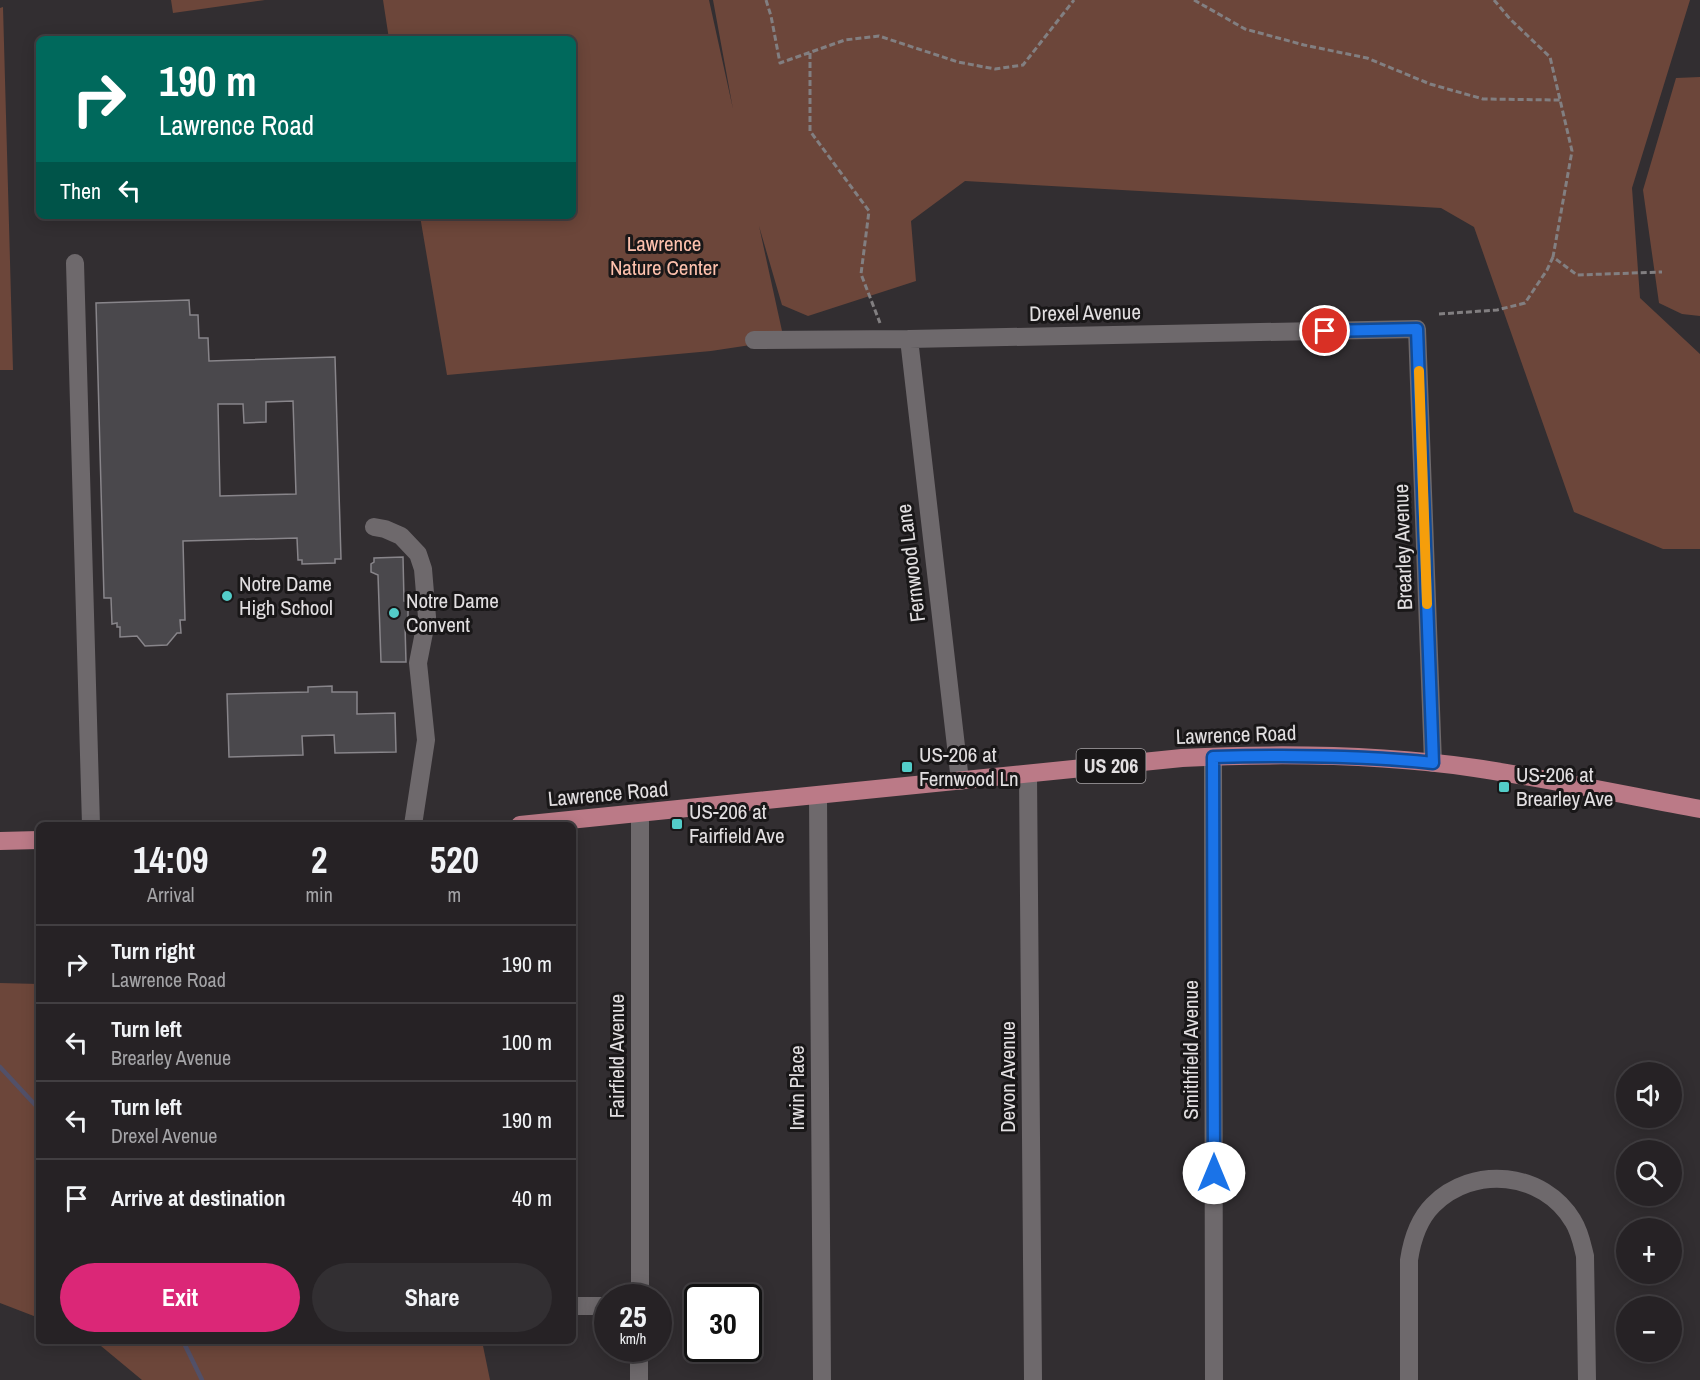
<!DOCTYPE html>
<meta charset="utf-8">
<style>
body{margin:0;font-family:"Archivo Narrow",sans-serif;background:#322f32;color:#f1f3f6;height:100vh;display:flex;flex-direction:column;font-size:22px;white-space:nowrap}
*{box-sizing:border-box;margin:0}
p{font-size:20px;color:#a4a4a7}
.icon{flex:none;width:33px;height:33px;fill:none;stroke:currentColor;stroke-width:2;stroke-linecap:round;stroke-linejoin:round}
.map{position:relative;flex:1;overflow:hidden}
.details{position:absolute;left:36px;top:822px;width:540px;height:522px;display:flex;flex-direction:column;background:#262225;border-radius:9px;box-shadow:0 3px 15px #0003,0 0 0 2px #423f42}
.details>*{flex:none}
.top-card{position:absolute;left:36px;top:36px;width:540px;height:183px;border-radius:9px;box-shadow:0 3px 15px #0003,0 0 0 2px #423f42;background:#00695c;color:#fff;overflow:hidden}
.buttons{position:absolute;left:1616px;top:1062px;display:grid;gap:12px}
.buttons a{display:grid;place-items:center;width:66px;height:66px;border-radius:50%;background:#262225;box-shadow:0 3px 15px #0003,0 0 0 2px #423f42;font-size:30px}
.speed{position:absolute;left:594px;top:1284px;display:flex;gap:12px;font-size:30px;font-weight:700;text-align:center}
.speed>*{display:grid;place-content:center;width:78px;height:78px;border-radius:50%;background:#262225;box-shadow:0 3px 15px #0003,0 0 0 2px #423f42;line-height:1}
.speed small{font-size:15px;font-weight:400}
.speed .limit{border:3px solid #111;border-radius:9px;background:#fff;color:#111}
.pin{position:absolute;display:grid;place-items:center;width:51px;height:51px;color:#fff;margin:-26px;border:3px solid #fff;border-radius:50%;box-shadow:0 2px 6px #0007}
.me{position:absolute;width:66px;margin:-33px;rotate:0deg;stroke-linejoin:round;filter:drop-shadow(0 0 4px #0008)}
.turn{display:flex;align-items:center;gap:21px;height:126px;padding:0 24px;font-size:27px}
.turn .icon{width:78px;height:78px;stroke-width:2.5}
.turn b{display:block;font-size:42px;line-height:51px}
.then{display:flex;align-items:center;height:57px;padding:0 24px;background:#0003;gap:12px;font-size:22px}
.eta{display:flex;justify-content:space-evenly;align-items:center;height:102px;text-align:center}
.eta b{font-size:36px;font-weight:700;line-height:42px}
.button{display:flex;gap:12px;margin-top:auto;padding:12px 24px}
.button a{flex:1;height:69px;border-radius:36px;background:#db2777;color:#fff;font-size:24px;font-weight:700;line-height:69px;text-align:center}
.button a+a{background:#322f32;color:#f1f3f6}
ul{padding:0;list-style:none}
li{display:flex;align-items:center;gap:18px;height:78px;padding:0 24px;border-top:2px solid #423f42}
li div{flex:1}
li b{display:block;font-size:22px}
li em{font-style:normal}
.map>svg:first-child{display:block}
</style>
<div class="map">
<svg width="1700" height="1380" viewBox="0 0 1700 1380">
<rect width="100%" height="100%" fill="#322e31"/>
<!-- green -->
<path fill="#6c463a" d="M171,0H265L173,13Z
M383,0H709L733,109L713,0H1690L1632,188L1640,298L1700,354V549H1663L1574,512L1474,227L1441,208L965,181L911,221L916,281L808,316L782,305L759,226L784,340L711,351L447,375L420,216H573V39H389Z
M3,7L13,370H0V8Z
M1700,77V316L1682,314L1659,303L1643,190L1676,78Z
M159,216H389V219L159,221Z
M0,983L39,984V1318L0,1303Z
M95,1341H482L490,1380H142Z"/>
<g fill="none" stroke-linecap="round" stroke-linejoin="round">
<!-- stream -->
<path stroke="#525068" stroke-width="4.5" d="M0,1067L39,1109
M183,1341L202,1380"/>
</g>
<!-- building -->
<path fill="#4a484c" stroke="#88858a" stroke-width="1.5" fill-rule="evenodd" d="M189,300L190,315H198L199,338H208L209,361L335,357L341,559H335V563L302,564V560H298L297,538L183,541L185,620H180L181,633H177L167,645L145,646L137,636L120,637V627H117V623L112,624L111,598H104L96,303ZM293,401L296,494L220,496L218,404H243L244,423L266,422V402Z
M403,557L404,601H408V625H405L406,662H381L378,575L371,572V564L374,562V558Z
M332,686V692H357V714L395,713L396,752L335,753L334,735L302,736L303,755L229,757L227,694L308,692V687Z"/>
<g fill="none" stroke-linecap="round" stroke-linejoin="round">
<!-- path -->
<path stroke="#827f81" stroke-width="3" stroke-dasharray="6 3" stroke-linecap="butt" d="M766,0L771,16L780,63L845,40L879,36L958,62L995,69L1023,65L1074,0
M1194,0L1245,29L1304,45L1367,58L1430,84L1483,99L1560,100
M1494,0L1510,19L1550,57L1572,151L1553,257L1577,275L1662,272
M810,53V131L869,211L861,274L880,323
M1439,314L1497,310L1525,303L1547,270L1553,257"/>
<!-- minor -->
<path stroke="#6e696c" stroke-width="18" d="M75,263L91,825
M909,339L960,781
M754,340L909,339L1417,329L1433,763
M374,527L385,529L401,536L418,554L423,569L427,617L418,663L426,740L413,825
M1213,757L1214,1380
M1028,774L1033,1380
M818,796L822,1380
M640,1298V814
M573,1306H608
M639,1380V1348
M1409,1380V1260C1412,1240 1418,1220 1433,1205C1473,1165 1543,1171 1573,1221C1580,1232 1582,1244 1585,1256L1587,1380"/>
<!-- major -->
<path stroke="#bb7a87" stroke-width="18" d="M520,825L1182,758C1280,753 1378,754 1475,768C1550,779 1625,795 1700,809
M0,841L39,840"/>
</g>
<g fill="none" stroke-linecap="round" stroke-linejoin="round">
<defs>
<path id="route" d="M1214,1173L1213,757C1287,755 1360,755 1433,763L1417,329L1325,331"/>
</defs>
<!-- route casing -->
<use href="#route" stroke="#114b97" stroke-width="15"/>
<!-- route -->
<use href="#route" stroke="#1a73e8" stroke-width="10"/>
<!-- slow -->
<path stroke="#f59e0b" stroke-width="10" d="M1419,371L1427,604"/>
</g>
<!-- markers -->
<g fill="#53cdc9" stroke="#191718" stroke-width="2">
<circle cx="227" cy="596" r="6"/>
<circle cx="394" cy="613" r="6"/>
<rect x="901" y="761" width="12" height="12" rx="3"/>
<rect x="1498" y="781" width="12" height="12" rx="3"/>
<rect x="671" y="818" width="12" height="12" rx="3"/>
</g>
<g text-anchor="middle" stroke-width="6" stroke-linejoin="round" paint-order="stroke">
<!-- shield labels -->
<rect fill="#191718" stroke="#a6a3a5" stroke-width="1.5" x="1076.5" y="749" width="69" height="34" rx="4.5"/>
<g font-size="20" font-weight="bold" fill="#e2dfe1">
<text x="1111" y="773">US 206</text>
</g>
<!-- park labels -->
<g font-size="21" fill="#fec1ad" stroke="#191718">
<text x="664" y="251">Lawrence<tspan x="664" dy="24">Nature Center</tspan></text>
</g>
<!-- street labels -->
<g font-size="21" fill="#e2dfe1" stroke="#191718">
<text transform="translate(1085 313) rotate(-1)" y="7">Drexel Avenue</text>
<text transform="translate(1403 547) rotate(-92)" y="7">Brearley Avenue</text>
<text transform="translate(911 563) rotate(-97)" y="7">Fernwood Lane</text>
<text transform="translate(1236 735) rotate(-2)" y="7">Lawrence Road</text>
<text transform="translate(608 794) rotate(-5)" y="7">Lawrence Road</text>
<text transform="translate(1191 1050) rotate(-90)" y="7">Smithfield Avenue</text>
<text transform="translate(617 1056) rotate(-90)" y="7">Fairfield Avenue</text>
<text transform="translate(1008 1077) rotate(-90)" y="7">Devon Avenue</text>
<text transform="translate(797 1088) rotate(-90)" y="7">Irwin Place</text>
</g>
<!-- poi labels -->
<g font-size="21" fill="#e2dfe1" stroke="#191718" text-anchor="start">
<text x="239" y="591">Notre Dame<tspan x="239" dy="24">High School</tspan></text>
<text x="406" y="608">Notre Dame<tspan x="406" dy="24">Convent</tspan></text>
<text x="919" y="762">US-206 at<tspan x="919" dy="24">Fernwood Ln</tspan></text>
<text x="1516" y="782">US-206 at<tspan x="1516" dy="24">Brearley Ave</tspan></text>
<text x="689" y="819">US-206 at<tspan x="689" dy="24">Fairfield Ave</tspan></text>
</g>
</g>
</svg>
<div class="buttons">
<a><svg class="icon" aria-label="sound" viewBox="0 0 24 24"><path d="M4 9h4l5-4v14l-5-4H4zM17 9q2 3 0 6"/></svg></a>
<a><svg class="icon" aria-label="search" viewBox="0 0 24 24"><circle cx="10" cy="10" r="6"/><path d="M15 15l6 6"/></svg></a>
<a>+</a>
<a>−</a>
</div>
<div class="speed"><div>25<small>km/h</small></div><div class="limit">30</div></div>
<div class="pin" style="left:1325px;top:331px;background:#d93025"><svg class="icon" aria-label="arrive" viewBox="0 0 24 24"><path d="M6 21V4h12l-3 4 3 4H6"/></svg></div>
<svg class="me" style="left:1214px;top:1173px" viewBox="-20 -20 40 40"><circle r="19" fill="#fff"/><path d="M0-13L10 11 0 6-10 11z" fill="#1a73e8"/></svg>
<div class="top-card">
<div class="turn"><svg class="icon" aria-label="right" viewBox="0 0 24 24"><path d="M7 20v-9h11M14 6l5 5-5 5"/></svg><div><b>190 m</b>Lawrence Road</div></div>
<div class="then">Then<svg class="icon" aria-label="left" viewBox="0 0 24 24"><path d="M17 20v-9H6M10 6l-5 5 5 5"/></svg></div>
</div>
<section class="details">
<div class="eta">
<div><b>14:09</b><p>Arrival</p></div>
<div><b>2</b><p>min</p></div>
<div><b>520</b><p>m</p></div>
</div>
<ul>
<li><svg class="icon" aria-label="right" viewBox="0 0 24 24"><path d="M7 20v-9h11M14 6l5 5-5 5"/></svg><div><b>Turn right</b><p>Lawrence Road</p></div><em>190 m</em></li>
<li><svg class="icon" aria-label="left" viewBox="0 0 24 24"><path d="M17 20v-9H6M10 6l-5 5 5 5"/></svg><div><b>Turn left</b><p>Brearley Avenue</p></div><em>100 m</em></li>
<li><svg class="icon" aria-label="left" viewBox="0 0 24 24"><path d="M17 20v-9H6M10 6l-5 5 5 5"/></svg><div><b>Turn left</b><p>Drexel Avenue</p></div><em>190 m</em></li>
<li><svg class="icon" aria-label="arrive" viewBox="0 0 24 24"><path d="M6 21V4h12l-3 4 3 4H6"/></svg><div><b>Arrive at destination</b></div><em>40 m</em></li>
</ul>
<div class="button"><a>Exit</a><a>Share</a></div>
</section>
</div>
